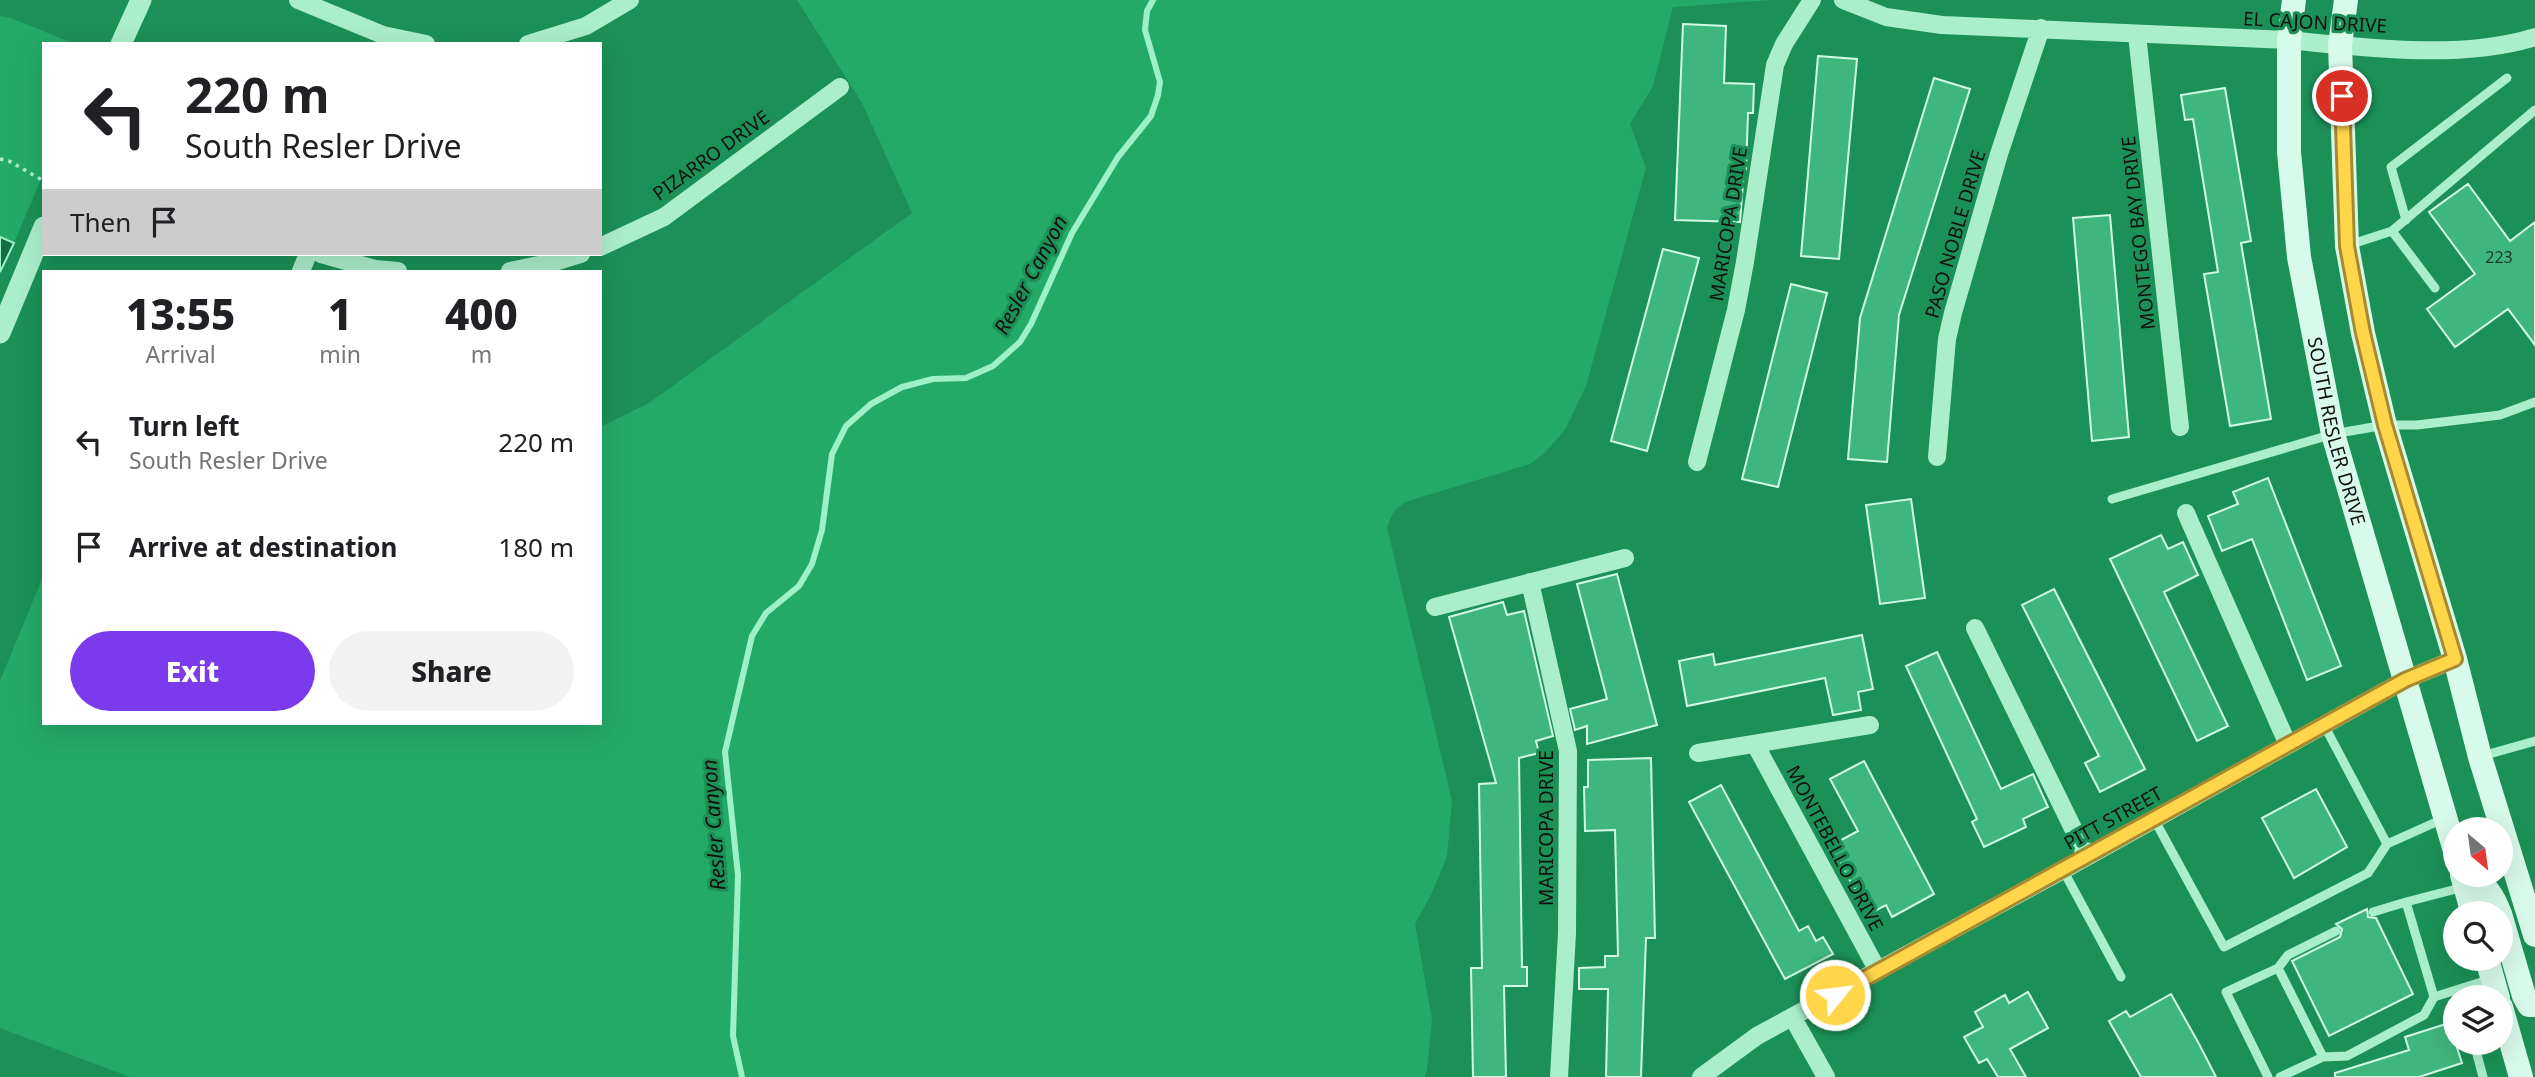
<!DOCTYPE html>
<style>
body{margin:0;font-family:"Noto Sans",sans-serif;background:#f2f2f2;color:#202124;height:100vh;display:flex;flex-direction:column;font-size:26px;white-space:nowrap}
*{box-sizing:border-box;margin:0}
p{font-size:23px;color:#757577}
.icon{flex:none;width:38px;height:38px;fill:none;stroke:currentColor;stroke-width:2;stroke-linecap:round;stroke-linejoin:round}
.map{position:relative;flex:1;overflow:hidden}
.sheet{position:absolute;left:42px;top:270px;width:560px;height:455px;display:flex;flex-direction:column;background:#fff;border-radius:0px;box-shadow:0 7px 28px #0002}
.sheet>*{flex:none}
.hud{position:absolute;left:42px;top:42px;width:560px;height:214px;border-radius:0px;box-shadow:0 7px 28px #0002;background:#fff;color:#202124;overflow:hidden}
.needle{width:46px;rotate:151deg}
.buttons{position:absolute;left:2443px;top:817px;display:grid;gap:14px}
.buttons a{display:grid;place-items:center;width:70px;height:70px;border-radius:50%;background:#fff;box-shadow:0 7px 28px #0002;font-size:35px}
.pin{position:absolute;display:grid;place-items:center;width:60px;height:60px;color:#fff;margin:-30px;border:4px solid #fff;border-radius:50%;box-shadow:0 2px 7px #0007}
.me{position:absolute;width:77px;margin:-38px;rotate:61deg;stroke-linejoin:round;filter:drop-shadow(0 0 5px #0008)}
.turn{display:flex;align-items:center;gap:24px;height:147px;padding:0 28px;font-size:32px}
.turn .icon{width:91px;height:91px;stroke-width:2.5}
.turn b{display:block;font-size:49px;line-height:60px}
.then{display:flex;align-items:center;height:66px;padding:0 28px;background:#0003;gap:14px;font-size:26px}
.eta{display:flex;justify-content:space-evenly;align-items:center;height:119px;text-align:center}
.eta b{font-size:42px;font-weight:800;line-height:49px}
.primary-button{display:flex;gap:14px;margin-top:auto;padding:14px 28px}
.primary-button a{flex:1;height:80px;border-radius:42px;background:#7c3aed;color:#fff;font-size:28px;font-weight:800;line-height:80px;text-align:center}
.primary-button a+a{background:#f2f2f2;color:#202124}
ul{padding:0;list-style:none}
li{display:flex;align-items:center;gap:21px;height:105px;padding:0 28px}
li div{flex:1}
li b{display:block;font-size:26px}
li em{font-style:normal}
.map>svg:first-child{display:block}
</style>
<div class="map">
<svg width="2535" height="1077" viewBox="0 0 2535 1077">
<rect width="100%" height="100%" fill="#1b9157"/>
<!-- green -->
<path fill="#24aa67" d="M797,0H1772L1673,7L1653,86L1630,124L1646,168L1586,386L1566,428L1546,452L1530,464L1405,502L1394,511L1387,527L1452,801L1447,857L1430,897L1415,924L1432,1020L1427,1069L1425,1077H130L0,1028V681L44,574V723H600V427L649,403L912,213L862,103Z
M0,16L11,18L75,44H44V172L14,243L0,237Z"/>
<!-- water -->
<path fill="#126f42" stroke="#9ef0c6" stroke-width="2" d="M0,237L14,243L0,272Z"/>
<g fill="none" stroke-linecap="round" stroke-linejoin="round">
<!-- stream -->
<path stroke="#9ef0c6" stroke-width="6" d="M742,1077L733,1036L738,875L725,752L752,636L766,613L799,586L812,564L822,530L832,454L846,426L871,404L902,387L933,379L966,378L993,366L1020,342L1031,324L1072,233L1118,157L1151,116L1158,95L1160,82L1145,30L1147,11L1153,0"/>
</g>
<!-- building -->
<path fill="#3fb77c" stroke="#d1fae5" stroke-width="2" d="M1683,24L1726,26L1724,83L1754,84L1753,113H1748L1746,170H1744L1740,222L1675,220Z
M1818,56L1857,59L1839,259L1801,256Z
M1934,78L1970,89L1899,315L1887,462L1848,459L1860,318Z
M2225,88L2251,241L2241,243L2271,419L2230,426L2204,274L2218,272L2193,119L2185,120L2181,95Z
M2468,184L2510,241L2535,222V345L2508,309L2455,347L2427,309L2475,274L2429,212Z
M2110,215L2129,437L2092,441L2073,218Z
M1663,249L1699,258L1647,451L1611,441Z
M1791,284L1827,293L1778,487L1742,479Z
M2268,478L2341,666L2307,680L2252,539L2222,551L2208,516L2238,504L2233,492Z
M1911,499L1925,598L1880,604L1866,505Z
M2161,535L2168,549L2183,542L2198,575L2164,592L2228,726L2197,741L2110,559Z
M1617,574L1657,725L1587,744V726L1575,730L1570,709L1607,699L1577,584Z
M2054,589L2145,769L2100,792L2085,763L2099,756L2022,605Z
M1503,602L1507,615L1524,611L1553,736L1536,741L1539,753L1519,758L1522,967H1527V986H1504L1506,1077H1473L1471,968H1482L1479,784L1496,783L1449,617Z
M1862,635L1873,689L1858,692L1861,710L1833,715L1825,678L1687,706L1679,661L1713,654L1715,665Z
M1937,652L2001,789L2033,774L2048,807L2023,819L2026,827L1984,847L1972,822L1977,819L1906,666Z
M1651,758L1655,938H1646L1641,1077H1606L1608,989H1579V968L1605,967V956H1618L1615,830L1585,831L1584,787H1588V760Z
M1864,761L1934,894L1892,917L1886,905L1869,914L1830,846L1858,831L1830,779Z
M1721,785L1799,931L1808,926L1816,941L1823,937L1833,954L1785,979L1689,802Z
M2316,789L2347,847L2294,878L2262,818Z
M2367,909L2368,917L2376,918L2413,994L2329,1036L2292,961L2340,937L2342,929L2336,924Z
M2028,992L2048,1028L2010,1049L2026,1077H1998L1987,1059L1979,1063L1964,1037L1983,1027L1975,1012L2005,995L2009,1003Z
M2171,994L2198,1042L2216,1077H2141L2109,1021L2126,1011L2130,1017Z
M2449,1023L2462,1063L2419,1077H2335V1073L2409,1050L2405,1037Z"/>
<g fill="none" stroke-linecap="round" stroke-linejoin="round">
<!-- path -->
<path stroke="#abeecc" stroke-width="3.5" stroke-dasharray="3.5 5" stroke-linecap="butt" d="M0,159L9,161L44,181"/>
<!-- service -->
<path stroke="#abeecc" stroke-width="9" d="M2406,220L2391,167L2507,78
M2392,231L2435,288
M2349,245L2392,231L2535,110
M2112,499L2333,434L2385,425H2417L2500,415L2535,402
M2482,756L2535,741
M2154,819L2224,947L2368,873L2387,844L2324,725
M2387,844L2443,819
M2063,870L2121,977
M2373,912L2406,902
M2278,968L2323,1057
M2434,997L2491,979
M2474,1043L2483,1077
M2268,1077L2226,992L2278,968L2288,955L2336,931
M2280,1077L2323,1057L2347,1056L2424,1015L2434,997L2406,902L2464,887"/>
<!-- minor -->
<path stroke="#abeecc" stroke-width="18" d="M298,0L383,35L426,44
M1843,0L1886,17L1942,25L2289,40C2366,48 2461,60 2535,37
M2137,35L2180,427
M528,44L586,26L630,0
M600,247L664,217L840,87
M321,254L375,269L398,271
M301,271L308,254
M510,271L558,261L581,254
M1937,457L1947,339L1953,313L1999,154L2041,28
M1697,462L1736,310L1745,262L1775,65L1784,44L1812,0
M2186,513L2288,745
M1530,582L1568,751L1567,933L1559,1077
M1435,607L1625,558
M1975,628L2087,857
M1755,744L1878,971
M1698,753L1870,725
M1793,1018L1826,1077
M1701,1077L1757,1036L2063,870L2405,680L2455,659"/>
<!-- tertiary -->
<path stroke="#abeecc" stroke-width="21" d="M121,44L141,0
M0,333L44,227"/>
<!-- secondary -->
<g stroke="#d8faea" stroke-width="24">
<path id="s1" d="M2294,0L2289,40V152L2299,257L2333,434L2455,851"/>
<path d="M2346,0L2340,45L2347,246L2363,333L2385,425L2455,659L2480,757L2535,935"/>
<path d="M2462,875L2473,914"/>
<path d="M2470,875C2486,886 2493,895 2500,914"/>
<path d="M2501,917L2524,996L2529,1005H2535"/>
<path d="M2487,959L2498,998"/>
<path d="M2501,1007L2521,1077"/>
</g>
</g>
<g fill="none" stroke-linecap="round" stroke-linejoin="round">
<defs>
<path id="route" d="M1835,995L2405,680L2455,659L2385,425L2363,333L2347,246L2342,96"/>
</defs>
<!-- route casing -->
<use href="#route" stroke="#a68a30" stroke-width="18"/>
<!-- route -->
<use href="#route" stroke="#ffd54a" stroke-width="12"/>
</g>
<g text-anchor="middle" stroke-width="6" stroke-linejoin="round" paint-order="stroke">
<!-- number labels -->
<g font-size="16" fill="#1c3a2c">
<text x="2499" y="263">223</text>
</g>
<!-- street labels -->
<g font-size="19" fill="#111" stroke="#1b9157">
<text transform="translate(2315 22) rotate(3)" y="7">EL CAJON DRIVE</text>
<text transform="translate(711 155) rotate(-36)" y="7">PIZARRO DRIVE</text>
<text transform="translate(1728 224) rotate(-81)" y="7">MARICOPA DRIVE</text>
<text transform="translate(2138 233) rotate(-96)" y="7">MONTEGO BAY DRIVE</text>
<text transform="translate(1955 234) rotate(-74)" y="7">PASO NOBLE DRIVE</text>
<text dy="7" stroke="none"><textPath href="#s1" startOffset="436">SOUTH RESLER DRIVE</textPath></text>
<text transform="translate(2113 818) rotate(-29)" y="7">PITT STREET</text>
<text transform="translate(1546 828) rotate(-90)" y="7">MARICOPA DRIVE</text>
<text transform="translate(1835 848) rotate(62)" y="7">MONTEBELLO DRIVE</text>
</g>
<!-- water labels -->
<g font-size="21" font-style="italic" fill="#111" stroke="#1b9157">
<text transform="translate(1031 275) rotate(-62)" y="7">Resler Canyon</text>
<text transform="translate(714 825) rotate(-94)" y="7">Resler Canyon</text>
</g>
</g>
</svg>
<div class="buttons">
<a><svg class="needle" viewBox="-14 -14 28 28"><path d="M0-13l5 13h-10z" fill="#e53935"/><path d="M0 13l5-13h-10z" fill="#757577"/></svg></a>
<a><svg class="icon" aria-label="search" viewBox="0 0 24 24"><circle cx="10" cy="10" r="6"/><path d="M15 15l6 6"/></svg></a>
<a><svg class="icon" aria-label="layers" viewBox="0 0 24 24"><path d="M12 4l9 5-9 5-9-5zM3 14l9 5 9-5"/></svg></a>
</div>
<div class="pin" style="left:2342px;top:96px;background:#d93025"><svg class="icon" aria-label="arrive" viewBox="0 0 24 24"><path d="M6 21V4h12l-3 4 3 4H6"/></svg></div>
<svg class="me" style="left:1835px;top:995px" viewBox="-20 -20 40 40"><circle r="17" fill="#ffd54a" stroke="#fff" stroke-width="3"/><path d="M0-11L8 9 0 5-8 9z" fill="#fff"/></svg>
<div class="hud">
<div class="turn"><svg class="icon" aria-label="left" viewBox="0 0 24 24"><path d="M17 20v-9H6M10 6l-5 5 5 5"/></svg><div><b>220 m</b>South Resler Drive</div></div>
<div class="then">Then<svg class="icon" aria-label="arrive" viewBox="0 0 24 24"><path d="M6 21V4h12l-3 4 3 4H6"/></svg></div>
</div>
<section class="sheet">
<div class="eta">
<div><b>13:55</b><p>Arrival</p></div>
<div><b>1</b><p>min</p></div>
<div><b>400</b><p>m</p></div>
</div>
<ul>
<li><svg class="icon" aria-label="left" viewBox="0 0 24 24"><path d="M17 20v-9H6M10 6l-5 5 5 5"/></svg><div><b>Turn left</b><p>South Resler Drive</p></div><em>220 m</em></li>
<li><svg class="icon" aria-label="arrive" viewBox="0 0 24 24"><path d="M6 21V4h12l-3 4 3 4H6"/></svg><div><b>Arrive at destination</b></div><em>180 m</em></li>
</ul>
<div class="primary-button"><a>Exit</a><a>Share</a></div>
</section>
</div>
